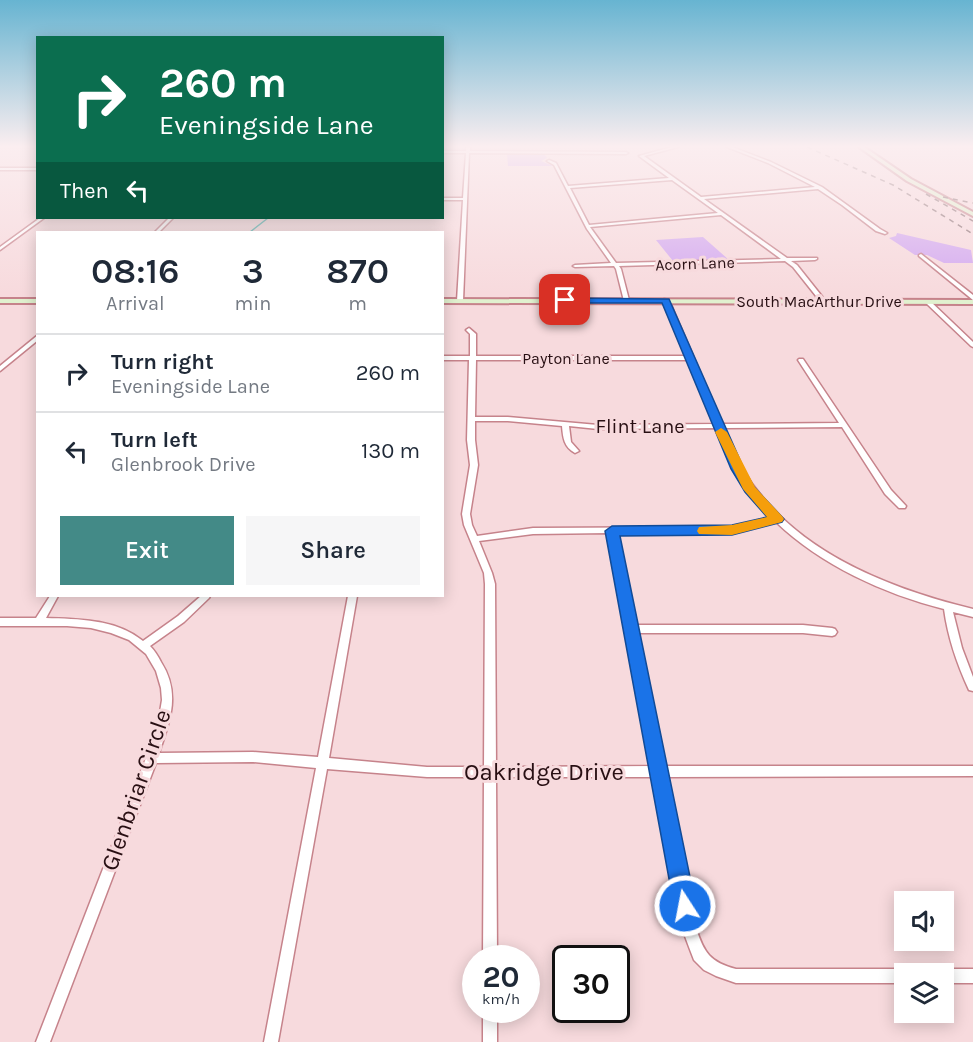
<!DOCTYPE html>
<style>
body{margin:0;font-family:Karla,sans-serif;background:#f6f6f7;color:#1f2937;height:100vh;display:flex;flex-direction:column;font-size:22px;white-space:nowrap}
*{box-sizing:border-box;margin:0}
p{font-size:20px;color:#747a83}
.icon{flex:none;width:33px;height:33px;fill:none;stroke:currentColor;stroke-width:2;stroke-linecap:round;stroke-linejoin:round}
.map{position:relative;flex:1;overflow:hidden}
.drawer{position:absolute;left:36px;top:231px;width:408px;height:366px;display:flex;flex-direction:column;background:#fff;border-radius:0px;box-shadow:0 3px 15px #0003}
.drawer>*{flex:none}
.top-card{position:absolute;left:36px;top:36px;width:408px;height:183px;border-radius:0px;box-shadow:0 3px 15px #0003;background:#0b6e4f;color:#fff;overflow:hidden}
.fabs{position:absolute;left:894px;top:891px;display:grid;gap:12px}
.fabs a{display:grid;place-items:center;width:60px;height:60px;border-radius:0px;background:#fff;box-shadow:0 3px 15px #0003;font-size:30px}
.speed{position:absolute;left:462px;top:945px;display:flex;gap:12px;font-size:30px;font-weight:700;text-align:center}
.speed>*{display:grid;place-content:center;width:78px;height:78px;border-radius:50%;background:#fff;box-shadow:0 3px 15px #0003;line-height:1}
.speed small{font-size:15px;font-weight:400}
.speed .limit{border:3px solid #111;border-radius:9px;background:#fff;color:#111}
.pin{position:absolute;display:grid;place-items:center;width:51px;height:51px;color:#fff;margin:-26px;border-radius:12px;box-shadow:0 3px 9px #0006}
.me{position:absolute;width:66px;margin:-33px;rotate:349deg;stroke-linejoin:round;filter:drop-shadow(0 0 4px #0008)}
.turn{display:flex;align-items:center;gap:21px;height:126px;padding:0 24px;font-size:27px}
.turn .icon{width:78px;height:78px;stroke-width:2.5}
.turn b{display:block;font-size:42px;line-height:51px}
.then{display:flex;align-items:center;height:57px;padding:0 24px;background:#0003;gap:12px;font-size:22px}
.eta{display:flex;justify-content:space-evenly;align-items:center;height:102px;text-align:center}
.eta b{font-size:36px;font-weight:600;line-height:42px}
.action{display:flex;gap:12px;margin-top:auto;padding:12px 24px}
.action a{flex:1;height:69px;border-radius:0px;background:#438a87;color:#fff;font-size:24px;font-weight:600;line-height:69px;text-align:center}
.action a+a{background:#f6f6f7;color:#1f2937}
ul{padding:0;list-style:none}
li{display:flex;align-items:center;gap:18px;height:78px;padding:0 24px;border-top:2px solid #e0e1e3}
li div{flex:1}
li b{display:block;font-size:22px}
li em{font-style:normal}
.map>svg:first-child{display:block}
</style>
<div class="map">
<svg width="973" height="1042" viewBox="0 0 973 1042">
<rect width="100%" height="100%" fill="#f7dadd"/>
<!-- green -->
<path fill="#d3a9f0" d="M507,154H544L547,158L541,161L553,166H508Z
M897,233L971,250L973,263H944L927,255H915L889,238L896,236Z
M703,237L729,260L673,261L656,240Z"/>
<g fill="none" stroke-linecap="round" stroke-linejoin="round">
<!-- stream -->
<path stroke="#47b3ae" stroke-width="1.5" d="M250,232L268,218"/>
<defs>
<path id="street" d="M466,147H470V151L626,152L628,153L626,154L469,153L463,301L460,303L457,301L463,200H442V198H463L466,153H442V151H466Z
M672,147H678L644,156L701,197L815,187L768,163L727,147H732L771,162L822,187L880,229L887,233L885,234L876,231L842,205L818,189L704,199L787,258H817V259L815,260L791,261L797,265L824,299V301H820L793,267L785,261L619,266L621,269L629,300L624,301L616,269L614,266L575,267L573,266L575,265L611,263L587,229L554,165L547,161L549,160L556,163L568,186L669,178L639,156ZM672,180L718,213L589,225L570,188ZM721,215L781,259L616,263L590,227Z
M0,168H38V170H0Z
M40,218H44L0,250V247Z
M169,218H173L159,232H155Z
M921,254L973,295V300L919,256V255Z
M664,299L669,300L722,424L839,423L798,360L799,359H803L891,490L906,506L905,508H899L885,494L842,427L724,428C730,442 735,457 743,470C791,550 886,588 973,609V617L953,612L962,648L973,677V691L969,690C957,664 948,638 944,609C884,594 821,565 776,522L732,533H617L635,625H803L832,628L835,629L837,632L835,635L832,636L803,633H637L663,766H973V776L665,777L696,928C704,953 710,962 736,969H904L909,971L910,974H904V983H736L716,976L704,970L694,960L689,947L682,928L654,777H496L497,958H483L484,777H427L327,769L278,1042H264L316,768L253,762L156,763L50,1042H36L146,758L158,724L162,700L161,688L156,671L146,654L129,640L111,633L91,628L67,626H0V618H36L50,596H58L46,618C78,619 116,619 143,641L178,616L201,596H210L209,598L184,622L150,646C155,651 158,656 161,662C181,693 170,721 159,753L253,752L318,757L348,596H357L329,758L427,767H484L485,584L484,573L464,525L462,514L470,465L467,440L469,360H442V356H470V334L466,330L469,328L476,334V356H687L663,300ZM476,360H688L715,424L598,425L508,417H475ZM475,421H508L562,426C563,438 564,447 575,453L579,451L571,442L569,426L598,429L717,428L734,469L755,499L772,517L732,527L533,528L477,536L472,525L470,514L478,465L475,440ZM608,533L652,766L496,767L495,584L492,573L479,541L533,534Z
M926,301H930L973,342V347L971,346L926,303Z
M38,335V340L0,371V366Z
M944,969H973V983H944V974H938L939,971Z
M483,1010H497V1042H483Z"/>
<path id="secondary" d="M859,147H864L911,179L973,212V216L907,181Z
M0,299H38V303H0Z
M442,299L973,300V304L442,303Z"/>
</defs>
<!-- street casing -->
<use href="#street" stroke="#c6838b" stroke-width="3"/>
<!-- secondary casing -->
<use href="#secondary" stroke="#c6838b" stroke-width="4"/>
<!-- street -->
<use href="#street" fill="#fff" fill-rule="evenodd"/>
<!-- secondary -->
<use href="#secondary" fill="#e1f1cf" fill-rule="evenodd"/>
<!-- rail -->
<path stroke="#8b7073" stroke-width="1.5" stroke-dasharray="5 5" stroke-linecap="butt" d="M807,147L893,185L973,234
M926,194L973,221
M943,197L973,203"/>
</g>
<!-- sky -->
<linearGradient id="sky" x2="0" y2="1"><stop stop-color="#67b4d1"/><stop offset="0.5" stop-color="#fbeef0"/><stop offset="1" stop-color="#fbeef0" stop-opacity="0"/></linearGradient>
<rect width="973" height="293" fill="url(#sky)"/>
<!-- route -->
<path fill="#1a73e8" stroke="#114b97" stroke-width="1.5" d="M562,298L669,299L744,469L754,487L784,519L782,522L732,535L620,536L696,906L692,913L685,916L677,913L674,906L605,531L612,526L732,525L767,517L745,492L731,469L662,303H565L561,300Z"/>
<!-- slow -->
<path fill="#f59e0b" d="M721,428L727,432L755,487L782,516L784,519L782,522L732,535L699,534L697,531L699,527L732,525L767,517L743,489L715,432Z"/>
<g text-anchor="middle" stroke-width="6" stroke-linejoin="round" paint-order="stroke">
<!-- far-street labels -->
<g font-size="16" fill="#280f13" stroke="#f7dadd">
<text transform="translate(695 263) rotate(-2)" y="6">Acorn Lane</text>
<text x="819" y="307">South MacArthur Drive</text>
<text x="566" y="364">Payton Lane</text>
</g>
<!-- street labels -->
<g font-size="20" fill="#280f13" stroke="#f7dadd">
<text x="640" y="433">Flint Lane</text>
</g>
<!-- near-street labels -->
<g font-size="24" fill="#280f13" stroke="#f7dadd">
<text x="544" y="780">Oakridge Drive</text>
<text transform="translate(136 790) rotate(-71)" y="8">Glenbriar Circle</text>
</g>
</g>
</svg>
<div class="fabs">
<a><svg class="icon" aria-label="sound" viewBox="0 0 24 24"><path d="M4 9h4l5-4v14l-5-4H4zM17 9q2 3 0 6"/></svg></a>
<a><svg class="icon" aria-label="layers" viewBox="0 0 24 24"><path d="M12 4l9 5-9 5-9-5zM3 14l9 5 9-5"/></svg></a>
</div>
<div class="speed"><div>20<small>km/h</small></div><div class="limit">30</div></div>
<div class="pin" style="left:565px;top:300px;background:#d93025"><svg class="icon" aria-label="arrive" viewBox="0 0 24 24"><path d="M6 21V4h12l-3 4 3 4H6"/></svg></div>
<svg class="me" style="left:685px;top:906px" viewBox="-20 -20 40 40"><circle r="17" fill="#1a73e8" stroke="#fff" stroke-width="3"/><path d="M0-11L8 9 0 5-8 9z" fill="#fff"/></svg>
<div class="top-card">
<div class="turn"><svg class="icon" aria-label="right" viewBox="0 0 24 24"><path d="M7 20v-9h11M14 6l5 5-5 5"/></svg><div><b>260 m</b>Eveningside Lane</div></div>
<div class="then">Then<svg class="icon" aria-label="left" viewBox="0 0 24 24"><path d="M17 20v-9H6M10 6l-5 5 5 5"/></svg></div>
</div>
<section class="drawer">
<div class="eta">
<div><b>08:16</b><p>Arrival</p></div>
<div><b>3</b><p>min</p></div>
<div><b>870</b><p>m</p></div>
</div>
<ul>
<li><svg class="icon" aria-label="right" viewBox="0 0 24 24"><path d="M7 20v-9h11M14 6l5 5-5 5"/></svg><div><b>Turn right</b><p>Eveningside Lane</p></div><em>260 m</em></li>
<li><svg class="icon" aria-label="left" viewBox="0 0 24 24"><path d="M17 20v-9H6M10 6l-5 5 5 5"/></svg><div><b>Turn left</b><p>Glenbrook Drive</p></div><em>130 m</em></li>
</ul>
<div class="action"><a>Exit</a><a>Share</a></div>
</section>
</div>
